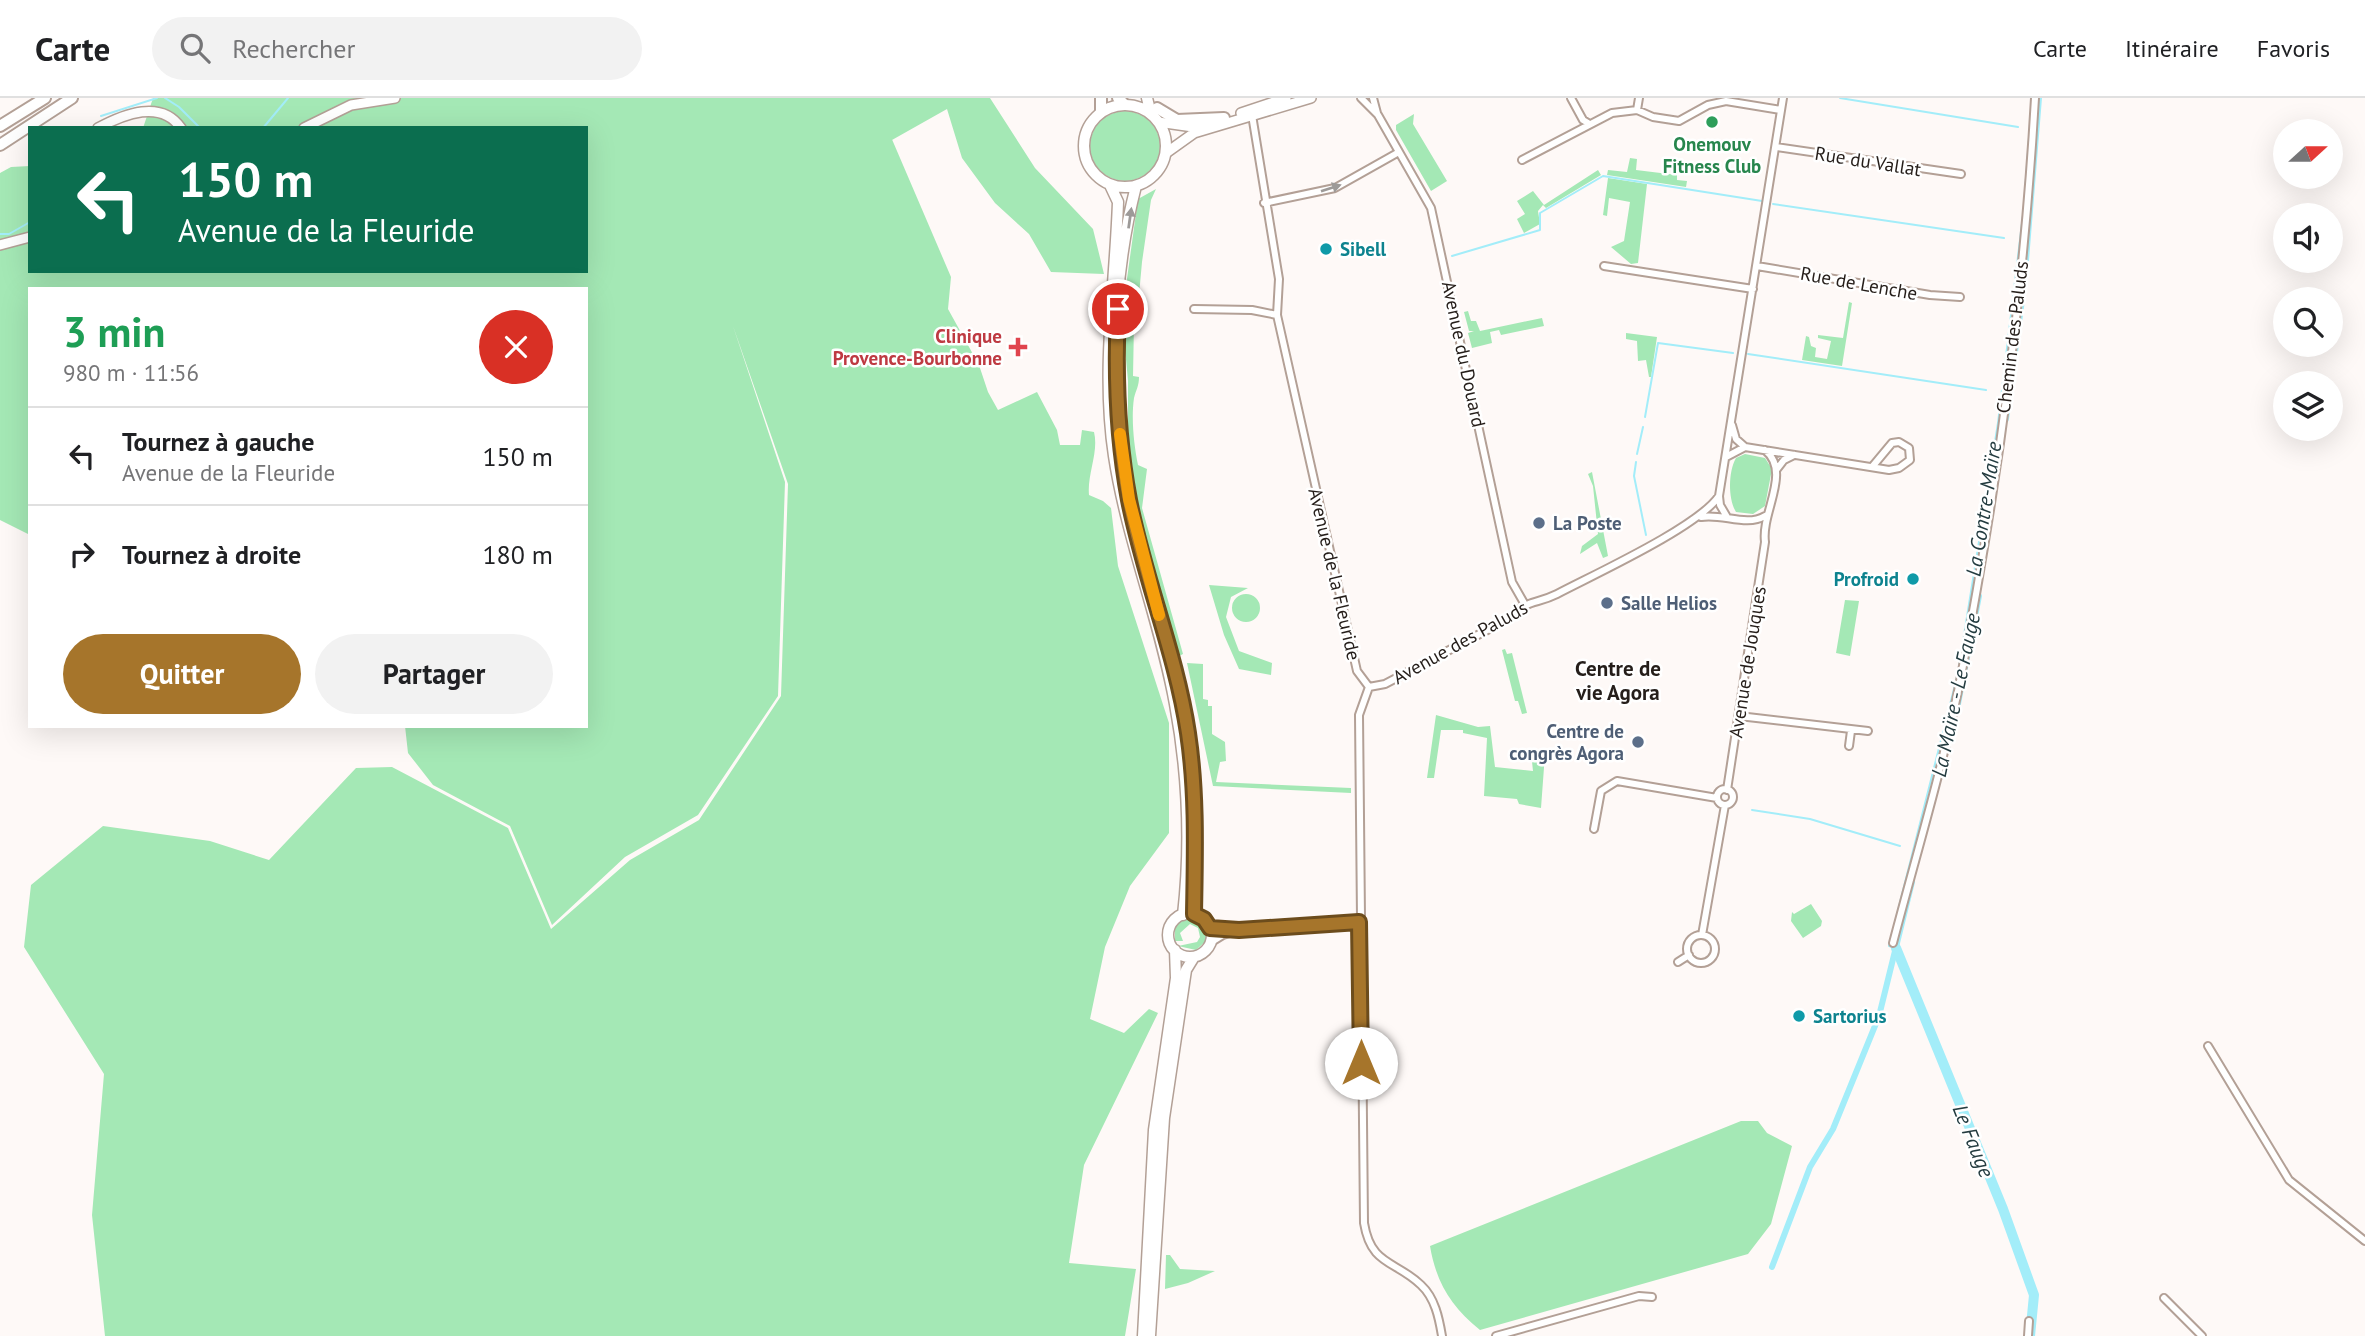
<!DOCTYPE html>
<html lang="fr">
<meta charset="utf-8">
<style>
body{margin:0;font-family:"PT Sans",sans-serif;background:#f2f2f2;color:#202124;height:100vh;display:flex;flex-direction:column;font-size:26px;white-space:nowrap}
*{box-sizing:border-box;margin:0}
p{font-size:23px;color:#757577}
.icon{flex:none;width:38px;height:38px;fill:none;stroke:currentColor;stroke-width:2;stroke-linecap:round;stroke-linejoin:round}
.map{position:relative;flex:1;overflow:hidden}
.sheet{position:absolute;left:28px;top:189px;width:560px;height:441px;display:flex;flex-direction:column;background:#fff;border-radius:0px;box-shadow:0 7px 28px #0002}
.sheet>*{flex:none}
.guide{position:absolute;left:28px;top:28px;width:560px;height:147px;border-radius:0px;box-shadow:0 7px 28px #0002;background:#0b6e4f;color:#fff;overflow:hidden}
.needle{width:46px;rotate:69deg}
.buttons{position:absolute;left:2273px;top:21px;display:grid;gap:14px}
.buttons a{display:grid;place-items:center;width:70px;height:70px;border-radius:50%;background:#fff;box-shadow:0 7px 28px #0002;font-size:35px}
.pin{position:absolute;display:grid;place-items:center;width:60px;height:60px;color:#fff;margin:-30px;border:4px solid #fff;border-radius:50%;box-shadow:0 2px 7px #0007}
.me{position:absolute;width:77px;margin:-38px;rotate:0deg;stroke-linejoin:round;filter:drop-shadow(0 0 5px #0008)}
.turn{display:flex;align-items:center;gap:24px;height:147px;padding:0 35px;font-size:32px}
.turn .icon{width:91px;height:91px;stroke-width:2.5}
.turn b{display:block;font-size:49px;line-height:60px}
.round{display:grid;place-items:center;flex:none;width:74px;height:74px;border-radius:37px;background:#f2f2f2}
.head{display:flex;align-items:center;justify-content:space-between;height:119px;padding:0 35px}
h1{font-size:42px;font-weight:700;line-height:52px;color:#1e9e55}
.button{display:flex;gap:14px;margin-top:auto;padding:14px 35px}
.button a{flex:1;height:80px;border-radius:42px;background:#a6752b;color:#fff;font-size:28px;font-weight:700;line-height:80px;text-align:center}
.button a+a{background:#f2f2f2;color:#202124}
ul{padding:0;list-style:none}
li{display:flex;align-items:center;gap:21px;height:98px;padding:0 35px;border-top:2px solid #e0e0e0}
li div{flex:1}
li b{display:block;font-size:26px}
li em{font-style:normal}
header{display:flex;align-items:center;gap:42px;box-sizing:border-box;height:98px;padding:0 35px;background:#fff;border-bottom:2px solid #e0e0e0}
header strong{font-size:33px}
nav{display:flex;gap:38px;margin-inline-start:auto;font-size:24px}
.search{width:490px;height:63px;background:#f2f2f2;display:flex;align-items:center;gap:18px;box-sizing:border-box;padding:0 24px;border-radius:38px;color:#757577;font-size:26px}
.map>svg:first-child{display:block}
</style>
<header>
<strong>Carte</strong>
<div class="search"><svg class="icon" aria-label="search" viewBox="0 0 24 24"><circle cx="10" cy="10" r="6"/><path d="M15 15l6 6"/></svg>Rechercher</div>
<nav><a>Carte</a><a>Itinéraire</a><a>Favoris</a></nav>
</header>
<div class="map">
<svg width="2365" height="1238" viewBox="0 0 2365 1238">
<rect width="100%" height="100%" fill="#fef9f7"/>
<!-- green -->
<path fill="#a4e8b5" d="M153,0H990L1035,70L1093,131L1104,176L1051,174L1029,136L995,105L962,60L947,11L892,42L879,11L951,179L948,211L979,267L988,294L998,312L1037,294L1057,332L1060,347H1080L1082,332L1094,334C1099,354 1087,376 1089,397L1103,403L1111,410L1118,468L1169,625V735L1130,788L1105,849L1090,921L1124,935L1149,911L1158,915L1084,1067L1069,1165L1136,1171L1125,1238H105L92,1117L104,976L24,849L31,787L103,728L210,743L269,762L356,670L392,669L508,730L551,831L630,762L699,722L781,598L788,386L733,228L785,384L778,598L698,717L625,759L552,827L510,728L433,687L408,655L405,628H586V191H30V437L0,422V75L11,69L30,68V173H586V30H143Z
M1090 48a35 35 0 1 1 70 0a35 35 0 1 1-70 0Z
M1414,16L1413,26L1447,83L1431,93L1396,32V27Z
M1630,60L1637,61L1636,72L1677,77V82L1687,83L1686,89L1607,77L1608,72L1627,74Z
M1598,72L1601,77L1546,110L1543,107L1538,113L1540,126L1524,135L1517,121L1525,116L1517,103L1533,93L1544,107Z
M1608,80L1647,86L1638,165L1631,166L1611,149L1624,143L1630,104L1609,100L1607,118L1603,117Z
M1156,91L1151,102L1142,164L1138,208L1142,219L1134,226L1133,278L1139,279C1139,288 1136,292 1134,300C1131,321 1134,347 1138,367L1147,371L1142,410L1183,556L1177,559L1136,413L1128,350V283L1122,217L1138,101Z
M1849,204L1852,205L1842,268L1802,262L1806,238L1809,239L1811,248L1816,250L1815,259L1827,261L1831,243L1818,240V237L1843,240Z
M1468,213L1471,223H1476L1480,233L1542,220L1544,228L1501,237L1499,232L1490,234L1492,245L1472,250L1468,235L1474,233H1469L1464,214Z
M1626,235L1657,239L1651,279H1649L1646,262L1638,263L1637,243L1626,241Z
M1745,356L1765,360L1772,371L1765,408L1753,416L1736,414C1728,401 1728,374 1736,360Z
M1592,374L1608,458L1603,460L1597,445L1580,456L1582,448L1598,436L1593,388L1588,376Z
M1209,487L1248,490L1231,499L1226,519L1239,553L1272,565L1271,577L1239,571L1224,537Z
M1232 510a14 14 0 1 1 28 0a14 14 0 1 1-28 0Z
M1845,502L1859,503L1850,558L1836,555Z
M1505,551L1507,556L1512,555L1527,615L1522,616L1518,603H1515L1502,552Z
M1187,565L1203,566V601L1208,602V608H1212V636L1225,644L1226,663L1220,664L1216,684L1351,690V695L1213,688Z
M1436,617L1478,629L1490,628L1495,669L1533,673L1531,654L1545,656L1541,710L1519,706L1517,701L1484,698L1487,640L1463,635V632H1441L1434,680H1427Z
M1811,806L1822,823L1821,828L1803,840L1791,823L1792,814L1794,816Z
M1195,820L1205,828L1207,842L1196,852L1178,848L1197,844L1200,839L1198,830L1190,826L1180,835L1183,843H1175V828L1181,822Z
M1741,1023H1758L1767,1035L1792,1048L1771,1126L1748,1156L1480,1232C1451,1209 1436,1184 1430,1148Z
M1166,1157H1170L1180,1171L1215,1173L1188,1185L1165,1191Z"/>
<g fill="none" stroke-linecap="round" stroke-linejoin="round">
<!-- stream -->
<path stroke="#a3edf9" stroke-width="2" d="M165,0L179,9L200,30
M1840,0L2018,29
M101,18L157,0
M263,30L288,0
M2025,94L2032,0
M1773,106L2004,140
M0,136H9L30,124
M1452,158L1540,132V115L1603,78L1762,103
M1748,256L1986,292
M1645,319L1658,245L1733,255
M1637,356L1643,329
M1636,364L1634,378L1646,437
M1752,712L1810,721L1900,748
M1896,850L1889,848L1958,575L1998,325L2023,117"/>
<!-- canal -->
<path stroke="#a3edf9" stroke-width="6" d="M2006,321L2024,187L2039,0
M1957,611L1979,498
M1772,1169L1810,1069L1833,1031L1879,918L1912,784"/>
<!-- river -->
<path stroke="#a3edf9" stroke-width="10" d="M1896,850L2003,1111L2034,1197L2030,1238"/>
<defs>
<path id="street" d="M1361,0L1378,17L1431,110L1512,484L1524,505
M1373,0L1377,15
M1571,0L1583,22L1588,25
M1637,12L1639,0
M1252,17L1279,181L1277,217
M1776,49L1961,76
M1522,62L1612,15L1637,12L1653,19L1679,23L1708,7L1726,3L1781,12
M1264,105L1335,90L1399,54
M1604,168L1753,191
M1757,168L1930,197L1960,199
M1194,211L1252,212L1277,217L1357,573L1369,589
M1732,327L1736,341L1745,349
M1726,359L1745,349L1889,372L1899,370L1910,362L1909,350L1899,344L1892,345L1872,369
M1777,371L1784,362L1794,357
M1701,419C1722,415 1746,429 1765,418
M1727,419L1720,407L1719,398L1783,0
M1369,589L1359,617L1364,1125C1371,1168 1395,1162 1421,1187C1435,1200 1439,1220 1442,1238
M1369,589L1385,586L1510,520C1529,500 1535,507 1557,496C1595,476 1698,429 1719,398
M1739,618L1868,633
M1849,648L1851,633
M1717 699a8 8 0 1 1 16 0a8 8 0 1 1-16 0Z
M1727,692L1765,444C1761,414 1792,374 1765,352
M1594,731L1601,693L1617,683L1717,700
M1210,829L1239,832L1223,837L1210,845
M1239,832L1359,824
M1702,837L1725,707
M1687 851a14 14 0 1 1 28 0a14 14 0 1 1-28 0Z
M1893,845C1916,757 1945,662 1962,573C1998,384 2024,192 2035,0
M1678,864L1689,857
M2208,948L2289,1082L2365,1143
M2164,1200L2202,1238
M1496,1238L1639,1198L1652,1199
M2028,1238L2029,1223"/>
<path id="secondary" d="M1241,15L1286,0
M1158,24L1193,29L1211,24
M98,30C124,16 161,1 181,30
M304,30L351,7L395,0
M1166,55L1194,35L1311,0
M0,147L30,139"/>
<path id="primary" d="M1147,0L1151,16
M1084 48a41 41 0 1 1 82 0a41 41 0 1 1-82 0Z
M1110,87L1118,104C1115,189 1101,274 1114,358C1127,443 1160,522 1175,606C1188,676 1191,746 1183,817
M1136,88C1107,201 1109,333 1139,446C1155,508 1179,571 1188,636C1197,696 1194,755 1194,816
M1168 837a22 22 0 1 1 44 0a22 22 0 1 1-44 0Z
M1143,1238L1154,1032L1176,880L1175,852
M1150,1238L1164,1020L1186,872L1194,859"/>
<path id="highway" d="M1118,0L1124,6
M1157,10L1177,22L1224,20
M1101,14V0
M0,28L45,0
M0,47L72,0"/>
</defs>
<!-- street casing -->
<use href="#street" stroke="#b3a096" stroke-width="10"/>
<!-- secondary casing -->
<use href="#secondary" stroke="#b3a096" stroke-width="12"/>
<!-- primary casing -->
<use href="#primary" stroke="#b3a096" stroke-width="13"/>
<!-- highway casing -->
<use href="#highway" stroke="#b3a096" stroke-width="14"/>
<!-- street -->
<use href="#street" stroke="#fff" stroke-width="6"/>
<!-- secondary -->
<use href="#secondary" stroke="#fff" stroke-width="9"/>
<!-- primary -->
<use href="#primary" stroke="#fff" stroke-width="10"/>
<!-- highway -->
<use href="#highway" stroke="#fff" stroke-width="10"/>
</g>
<!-- one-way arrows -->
<defs><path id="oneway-solid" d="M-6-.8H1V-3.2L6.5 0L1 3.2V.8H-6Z" transform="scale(1.75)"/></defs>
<g fill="#9d9a98">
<use href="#oneway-solid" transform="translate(1331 90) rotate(-18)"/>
<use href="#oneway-solid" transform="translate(1130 120) rotate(-82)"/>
</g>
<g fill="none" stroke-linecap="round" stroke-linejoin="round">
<defs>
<path id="route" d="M1118,211C1115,275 1117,339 1129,402C1144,480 1176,555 1188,635C1197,695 1195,755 1194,816L1204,821L1210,830L1239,832L1359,824L1361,965"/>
</defs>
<!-- route casing -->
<use href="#route" stroke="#6c4c1c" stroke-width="18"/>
<!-- route -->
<use href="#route" stroke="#a6752b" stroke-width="12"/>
<!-- slow -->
<path stroke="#f59e0b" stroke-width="12" d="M1120,336L1129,401L1159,517"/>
</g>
<!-- markers -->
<circle fill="#2e9e5b" stroke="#fff" stroke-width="2.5" cx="1712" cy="24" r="7"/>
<g fill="#0f9aa8" stroke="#fff" stroke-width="2.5">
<circle cx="1326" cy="151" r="7"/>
<circle cx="1913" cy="481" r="7"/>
<circle cx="1799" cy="918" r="7"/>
</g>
<path fill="#e0444e" stroke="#fff" stroke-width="2.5" d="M1014.5 238.5h7v7h7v7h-7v7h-7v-7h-7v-7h7z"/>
<g fill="#5c6f8a" stroke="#fff" stroke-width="2.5">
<circle cx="1539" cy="425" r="7"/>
<circle cx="1607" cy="505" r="7"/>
<circle cx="1638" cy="644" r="7"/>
</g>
<g text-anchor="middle" stroke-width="5" stroke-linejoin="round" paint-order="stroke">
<!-- leisure labels -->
<g font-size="19" font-weight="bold" fill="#27864d" stroke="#fff">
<text x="1712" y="53">Onemouv<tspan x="1712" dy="22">Fitness Club</tspan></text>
</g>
<!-- street labels -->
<g font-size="19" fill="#251e1a" stroke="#fff">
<text transform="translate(1868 63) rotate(9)" y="7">Rue du Vallat</text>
<text transform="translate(1859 185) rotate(10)" y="7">Rue de Lenche</text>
<text transform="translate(2012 239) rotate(-83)" y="7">Chemin des Paluds</text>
<text transform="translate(1464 256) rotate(78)" y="7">Avenue du Douard</text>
<text transform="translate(1335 476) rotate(77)" y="7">Avenue de la Fleuride</text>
<text transform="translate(1460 544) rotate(-29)" y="7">Avenue des Paluds</text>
<text transform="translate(1747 564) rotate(-81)" y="7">Avenue de Jouques</text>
</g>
<!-- culture labels -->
<g font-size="19" font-weight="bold" fill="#0d838f" stroke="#fff" text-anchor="start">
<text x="1340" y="158">Sibell</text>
<text x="1899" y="488" text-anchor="end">Profroid</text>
<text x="1813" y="925">Sartorius</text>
</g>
<!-- health labels -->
<g font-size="19" font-weight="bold" fill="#be3a42" stroke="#fff" text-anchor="end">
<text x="1002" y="245">Clinique<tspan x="1002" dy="22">Provence-Bourbonne</tspan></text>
</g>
<!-- service labels -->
<g font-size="19" font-weight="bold" fill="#4e5e75" stroke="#fff" text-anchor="start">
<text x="1553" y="432">La Poste</text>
<text x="1621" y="512">Salle Helios</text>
<text x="1624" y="640" text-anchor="end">Centre de<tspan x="1624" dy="22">congrès Agora</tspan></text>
</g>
<!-- water labels -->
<g font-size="21" font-style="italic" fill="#243c40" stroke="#fff">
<text transform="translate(1984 411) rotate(-81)" y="7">La Contre-Maïre</text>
<text transform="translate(1956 597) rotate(-78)" y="7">La Maïre - Le Fauge</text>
<text transform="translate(1973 1043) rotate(68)" y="7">Le Fauge</text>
</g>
<!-- neighbourhood labels -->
<g font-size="21" font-weight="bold" fill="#251e1a" stroke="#fff">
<text x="1618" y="578">Centre de<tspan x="1618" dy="24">vie Agora</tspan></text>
</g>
</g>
</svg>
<div class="buttons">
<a><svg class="needle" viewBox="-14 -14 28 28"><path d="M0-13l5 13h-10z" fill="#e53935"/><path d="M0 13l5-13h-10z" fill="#757577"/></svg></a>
<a><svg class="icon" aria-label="sound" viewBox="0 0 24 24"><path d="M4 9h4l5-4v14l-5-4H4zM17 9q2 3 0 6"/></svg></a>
<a><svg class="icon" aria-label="search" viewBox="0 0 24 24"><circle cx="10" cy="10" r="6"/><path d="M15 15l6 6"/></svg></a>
<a><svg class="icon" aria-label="layers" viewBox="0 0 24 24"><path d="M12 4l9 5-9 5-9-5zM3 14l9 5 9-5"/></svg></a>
</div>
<div class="pin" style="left:1118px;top:211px;background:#d93025"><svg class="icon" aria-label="arrive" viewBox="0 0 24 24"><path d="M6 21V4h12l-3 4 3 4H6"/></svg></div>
<svg class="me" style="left:1361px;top:965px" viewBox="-20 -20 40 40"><circle r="19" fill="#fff"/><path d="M0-13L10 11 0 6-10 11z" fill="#a6752b"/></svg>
<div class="guide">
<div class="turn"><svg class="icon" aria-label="left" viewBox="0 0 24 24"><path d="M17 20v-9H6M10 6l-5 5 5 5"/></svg><div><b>150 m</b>Avenue de la Fleuride</div></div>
</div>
<section class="sheet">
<div class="head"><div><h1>3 min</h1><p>980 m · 11:56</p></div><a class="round" style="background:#d93025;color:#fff"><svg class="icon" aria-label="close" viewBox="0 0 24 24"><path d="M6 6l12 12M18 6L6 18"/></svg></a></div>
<ul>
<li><svg class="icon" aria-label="left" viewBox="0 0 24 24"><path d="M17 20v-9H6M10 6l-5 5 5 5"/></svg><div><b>Tournez à gauche</b><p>Avenue de la Fleuride</p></div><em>150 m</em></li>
<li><svg class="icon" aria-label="right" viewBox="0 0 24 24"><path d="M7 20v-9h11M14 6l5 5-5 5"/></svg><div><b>Tournez à droite</b></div><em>180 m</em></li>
</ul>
<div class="button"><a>Quitter</a><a>Partager</a></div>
</section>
</div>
